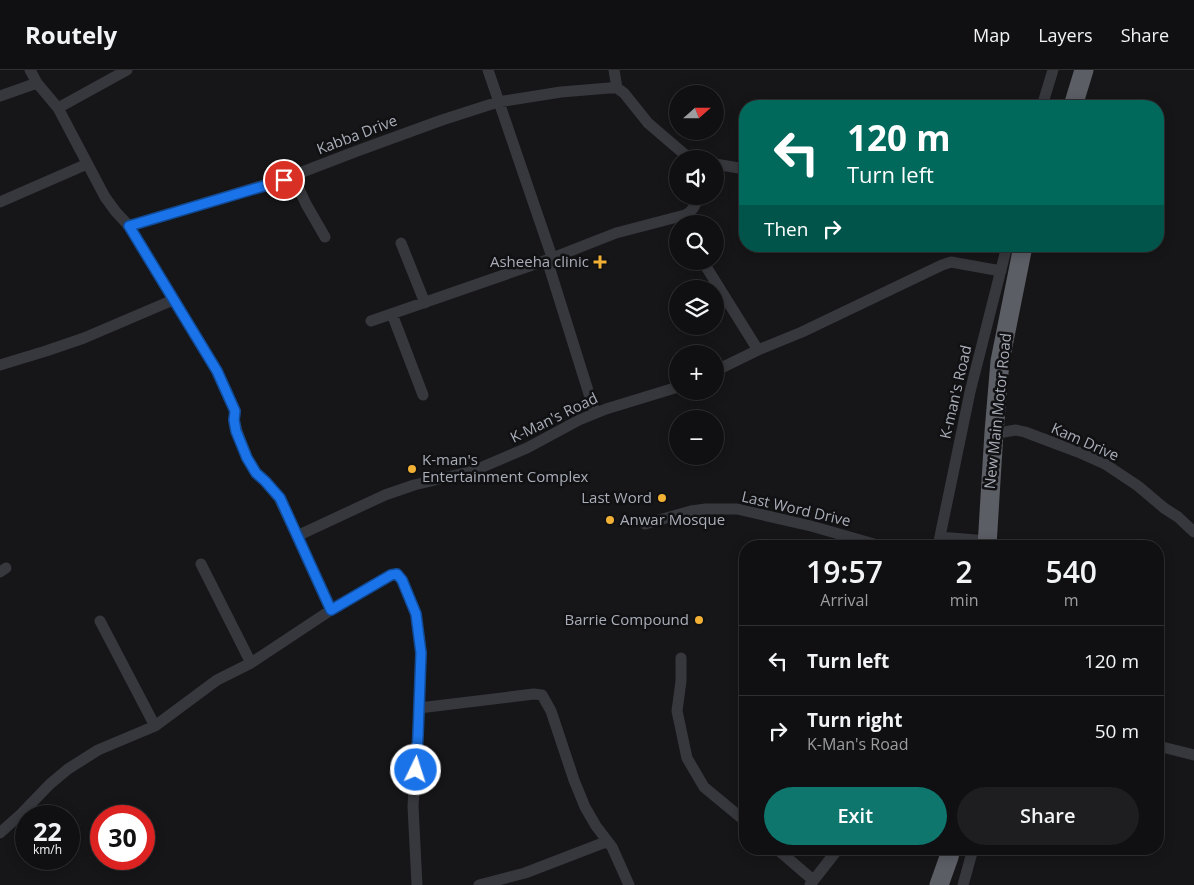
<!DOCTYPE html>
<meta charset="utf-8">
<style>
body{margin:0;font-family:"Open Sans",sans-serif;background:#1e1e20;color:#f1f3f6;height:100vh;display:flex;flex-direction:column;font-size:19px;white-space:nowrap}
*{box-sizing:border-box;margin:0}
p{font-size:16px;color:#9c9d9f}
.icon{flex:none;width:28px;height:28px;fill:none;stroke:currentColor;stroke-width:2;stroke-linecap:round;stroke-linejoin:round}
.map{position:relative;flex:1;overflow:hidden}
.drawer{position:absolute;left:739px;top:470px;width:425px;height:315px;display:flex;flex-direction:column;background:#101012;border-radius:20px;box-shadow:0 2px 12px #0003,0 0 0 1px #303032}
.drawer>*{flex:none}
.top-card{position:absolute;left:739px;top:30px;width:425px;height:152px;border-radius:20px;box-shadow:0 2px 12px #0003,0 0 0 1px #303032;background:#00695c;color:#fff;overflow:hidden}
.needle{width:32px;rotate:69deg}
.controls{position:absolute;left:669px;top:15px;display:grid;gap:10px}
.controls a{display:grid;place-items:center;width:55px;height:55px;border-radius:50%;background:#101012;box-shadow:0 2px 12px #0003,0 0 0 1px #303032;font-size:25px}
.speed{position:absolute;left:15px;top:735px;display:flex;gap:10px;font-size:25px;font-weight:700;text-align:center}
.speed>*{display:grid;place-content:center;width:65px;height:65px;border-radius:50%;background:#101012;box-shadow:0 2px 12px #0003,0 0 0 1px #303032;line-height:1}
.speed small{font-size:12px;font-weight:400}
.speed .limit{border:8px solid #d22;background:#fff;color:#111}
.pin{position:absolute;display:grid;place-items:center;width:42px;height:42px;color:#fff;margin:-21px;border:2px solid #fff;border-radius:50%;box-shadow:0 1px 5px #0007}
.me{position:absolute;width:55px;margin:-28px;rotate:4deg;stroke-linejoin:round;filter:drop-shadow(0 0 4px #0008)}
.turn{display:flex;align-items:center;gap:18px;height:105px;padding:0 25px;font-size:22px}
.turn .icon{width:65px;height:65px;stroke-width:2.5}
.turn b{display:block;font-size:35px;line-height:42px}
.then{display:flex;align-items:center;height:48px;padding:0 25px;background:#0003;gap:10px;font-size:19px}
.eta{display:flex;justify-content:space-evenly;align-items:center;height:85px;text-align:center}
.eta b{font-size:30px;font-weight:600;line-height:35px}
.cta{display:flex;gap:10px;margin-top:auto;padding:10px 25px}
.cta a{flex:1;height:58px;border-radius:30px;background:#0f766e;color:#fff;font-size:20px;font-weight:600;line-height:58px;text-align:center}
.cta a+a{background:#1e1e20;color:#f1f3f6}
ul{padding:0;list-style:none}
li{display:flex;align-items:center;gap:15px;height:70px;padding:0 25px;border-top:1px solid #303032}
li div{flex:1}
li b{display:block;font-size:19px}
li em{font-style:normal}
header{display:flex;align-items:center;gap:30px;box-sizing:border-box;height:70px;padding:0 25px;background:#101012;border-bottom:1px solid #303032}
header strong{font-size:24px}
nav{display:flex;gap:28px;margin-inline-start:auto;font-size:18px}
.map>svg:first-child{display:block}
</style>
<header>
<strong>Routely</strong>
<nav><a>Map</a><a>Layers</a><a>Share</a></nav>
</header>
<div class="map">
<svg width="1194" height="815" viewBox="0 0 1194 815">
<rect width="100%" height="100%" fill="#161618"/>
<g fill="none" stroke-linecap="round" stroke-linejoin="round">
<!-- minor -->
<path stroke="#37383d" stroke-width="11" d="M30,0L37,13
M488,0L552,187
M614,0L617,18
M0,26L37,13L58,38L105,127L116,142L129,156L217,301L235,341L234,350L237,361L247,388L256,403L265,411L279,428L297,466
M1042,36L1053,0
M58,38L127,0
M715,94L745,99
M293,106L306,134L325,167
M0,132L87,94
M129,156L284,109L357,81L442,50L498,32L561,22L609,18H617L624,23L648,53L690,89
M401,173L425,233
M547,190L595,343
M705,195L758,280
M392,244L423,325
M371,251L547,190L616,163L685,145C694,140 695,136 698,126
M0,295L46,281L84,268L173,230
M715,301L758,280L802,262L942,195L951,192L1001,201
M1004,362L1016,360L1025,362L1078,382L1105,394L1138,416L1164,438L1178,447L1194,462
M645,454L691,441L706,439H737L811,456L881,476
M940,467L987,471
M938,476L970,322L1007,176
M201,494L251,593
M0,502L6,498
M331,540L297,466L385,425L414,415L473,401L527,378L579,350L606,339L678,317
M100,551L155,656
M681,588V611L677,641L687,688L704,717L745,751
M419,638L534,624L542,625L551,641L574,710L585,737L596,756L612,777L629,815
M1158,676L1194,685
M0,763L21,744L50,714L68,699L98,680L155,656L217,610L251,593L331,540L391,505L397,504L402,510L416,544L421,583L418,665L413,736L417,815
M777,779L813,810
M479,815L525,803L603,773H609
M810,815L838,779
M963,815L973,779"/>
<!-- trunk -->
<path stroke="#5b5e65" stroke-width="19" d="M1073,36L1084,0
M987,476L994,362L1000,291L1023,176
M939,815L949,787L951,779"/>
</g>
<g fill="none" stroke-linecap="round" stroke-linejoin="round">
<defs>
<path id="route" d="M284,110L129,156L217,301L235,341L234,350L236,361L247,388L256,403L265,411L280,428L331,540L391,505L397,504L402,510L416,544L421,583L418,665L416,700"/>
</defs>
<!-- route casing -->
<use href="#route" stroke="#114b97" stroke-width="12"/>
<!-- route -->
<use href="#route" stroke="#1a73e8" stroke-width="9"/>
</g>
<!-- markers -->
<g fill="#f2b134" stroke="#111113" stroke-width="2">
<path d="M597.5 184.5h5v5h5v5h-5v5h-5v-5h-5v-5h5z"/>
<circle cx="412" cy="399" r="5"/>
<circle cx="662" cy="428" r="5"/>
<circle cx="610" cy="450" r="5"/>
<circle cx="699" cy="550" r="5"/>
</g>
<g text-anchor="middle" stroke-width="5" stroke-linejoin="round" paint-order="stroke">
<!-- street labels -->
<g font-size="15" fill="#a8adb8" stroke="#111113">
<text transform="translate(357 65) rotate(-21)" y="5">Kabba Drive</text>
<text transform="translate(956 322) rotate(-77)" y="5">K-man's Road</text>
<text transform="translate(998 341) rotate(-84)" y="5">New Main Motor Road</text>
<text transform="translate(554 348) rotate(-26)" y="5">K-Man's Road</text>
<text transform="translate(1085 372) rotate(24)" y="5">Kam Drive</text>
<text transform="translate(796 439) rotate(13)" y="5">Last Word Drive</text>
</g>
<!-- poi labels -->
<g font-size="15" fill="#a8adb8" stroke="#111113" text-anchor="end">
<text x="589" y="197">Asheeha clinic</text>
<text x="422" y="395" text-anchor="start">K-man's<tspan x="422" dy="17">Entertainment Complex</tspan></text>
<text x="652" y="433">Last Word</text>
<text x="620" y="455" text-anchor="start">Anwar Mosque</text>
<text x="689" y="555">Barrie Compound</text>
</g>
</g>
</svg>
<div class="controls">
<a><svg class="needle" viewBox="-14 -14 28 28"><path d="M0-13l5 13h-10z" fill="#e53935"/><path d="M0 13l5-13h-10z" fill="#9c9d9f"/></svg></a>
<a><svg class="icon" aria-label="sound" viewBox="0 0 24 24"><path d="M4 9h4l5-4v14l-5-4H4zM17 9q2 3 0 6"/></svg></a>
<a><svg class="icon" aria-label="search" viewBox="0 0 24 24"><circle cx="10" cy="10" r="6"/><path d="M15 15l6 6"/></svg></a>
<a><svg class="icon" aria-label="layers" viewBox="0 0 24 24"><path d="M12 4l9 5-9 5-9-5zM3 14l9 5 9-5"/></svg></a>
<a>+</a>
<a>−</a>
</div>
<div class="speed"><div>22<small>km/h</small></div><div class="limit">30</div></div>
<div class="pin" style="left:284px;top:110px;background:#d93025"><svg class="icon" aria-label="arrive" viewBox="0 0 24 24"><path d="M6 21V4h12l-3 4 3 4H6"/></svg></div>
<svg class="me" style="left:416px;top:700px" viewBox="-20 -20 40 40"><circle r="17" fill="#1a73e8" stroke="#fff" stroke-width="3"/><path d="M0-11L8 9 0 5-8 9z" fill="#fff"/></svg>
<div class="top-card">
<div class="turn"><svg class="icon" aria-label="left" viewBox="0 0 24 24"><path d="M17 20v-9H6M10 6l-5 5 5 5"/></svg><div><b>120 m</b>Turn left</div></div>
<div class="then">Then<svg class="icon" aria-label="right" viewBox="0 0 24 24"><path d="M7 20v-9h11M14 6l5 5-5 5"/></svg></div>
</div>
<section class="drawer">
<div class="eta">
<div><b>19:57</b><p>Arrival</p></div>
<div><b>2</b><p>min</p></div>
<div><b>540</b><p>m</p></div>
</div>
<ul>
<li><svg class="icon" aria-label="left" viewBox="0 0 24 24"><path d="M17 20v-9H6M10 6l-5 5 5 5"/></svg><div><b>Turn left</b></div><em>120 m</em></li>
<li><svg class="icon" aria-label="right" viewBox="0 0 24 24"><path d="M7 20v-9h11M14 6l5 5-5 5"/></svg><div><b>Turn right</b><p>K-Man's Road</p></div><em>50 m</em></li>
</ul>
<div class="cta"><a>Exit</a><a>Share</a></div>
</section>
</div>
